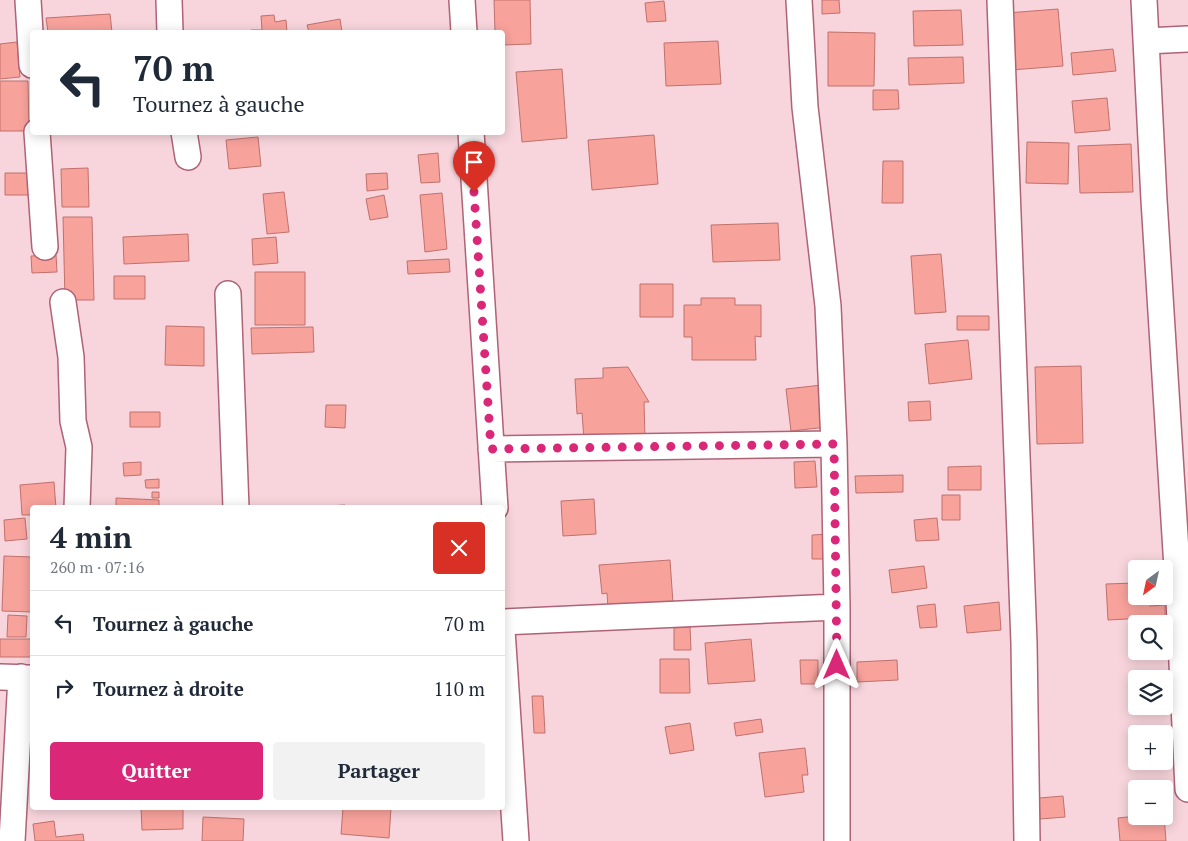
<!DOCTYPE html>
<html lang="fr">
<meta charset="utf-8">
<style>
body{margin:0;font-family:"PT Serif",serif;background:#f2f2f3;color:#1f2937;height:100vh;display:flex;flex-direction:column;font-size:19px;white-space:nowrap}
*{box-sizing:border-box;margin:0}
p{font-size:16px;color:#747a83}
.icon{flex:none;width:28px;height:28px;fill:none;stroke:currentColor;stroke-width:2;stroke-linecap:round;stroke-linejoin:round}
.map{position:relative;flex:1;overflow:hidden}
.drawer{position:absolute;left:30px;top:505px;width:475px;height:305px;display:flex;flex-direction:column;background:#fff;border-radius:5px;box-shadow:0 2px 12px #0003}
.drawer>*{flex:none}
.top-card{position:absolute;left:30px;top:30px;width:475px;height:105px;border-radius:5px;box-shadow:0 2px 12px #0003;background:#fff;color:#1f2937;overflow:hidden}
.needle{width:32px;rotate:213deg}
.buttons{position:absolute;left:1128px;top:560px;display:grid;gap:10px}
.buttons a{display:grid;place-items:center;width:45px;height:45px;border-radius:5px;background:#fff;box-shadow:0 2px 12px #0003;font-size:25px}
.pin{position:absolute;display:grid;place-items:center;width:42px;height:42px;color:#fff;margin:-51px -21px;border-radius:50% 50% 50% 0;rotate:-45deg;box-shadow:0 0 5px #0007}
.pin .icon{rotate:45deg}
.me{position:absolute;width:55px;margin:-28px;rotate:0deg;stroke-linejoin:round;filter:drop-shadow(0 0 4px #0008)}
.turn{display:flex;align-items:center;gap:18px;height:105px;padding:0 20px;font-size:22px}
.turn .icon{width:65px;height:65px;stroke-width:2.5}
.turn b{display:block;font-size:35px;line-height:42px}
.round{display:grid;place-items:center;flex:none;width:52px;height:52px;border-radius:5px;background:#f2f2f3}
.summary{display:flex;align-items:center;justify-content:space-between;height:85px;padding:0 20px}
h1{font-size:30px;font-weight:800;line-height:38px}
.cta{display:flex;gap:10px;margin-top:auto;padding:10px 20px}
.cta a{flex:1;height:58px;border-radius:5px;background:#db2777;color:#fff;font-size:20px;font-weight:800;line-height:58px;text-align:center}
.cta a+a{background:#f2f2f3;color:#1f2937}
ul{padding:0;list-style:none}
li{display:flex;align-items:center;gap:15px;height:65px;padding:0 20px;border-top:1px solid #e0e1e3}
li div{flex:1}
li b{display:block;font-size:19px}
li em{font-style:normal}
.map>svg:first-child{display:block}
</style>
<div class="map">
<svg width="1188" height="841" viewBox="0 0 1188 841">
<rect width="100%" height="100%" fill="#f8d5dc"/>
<!-- building -->
<path fill="#f8a29c" stroke="#c0716c" d="M494,0H530L531,44L502,45V32H495Z
M822,0H839L840,13L822,14Z
M664,1L666,21L647,22L645,3Z
M1058,9L1063,66L1011,70L1007,13Z
M961,10L963,45L914,46L913,11Z
M110,14L112,32H48L46,18Z
M274,15L275,22L286,20L287,32H251V30H262L261,16Z
M340,19L342,32H309L307,25Z
M828,32L875,33L874,86H828Z
M718,41L721,84L666,86L664,43Z
M17,42L20,77L0,79V44Z
M1113,49L1116,71L1073,75L1071,53Z
M963,57L964,83L909,85L908,58Z
M562,69L567,138L522,142L516,72Z
M0,81H28L29,131H0Z
M873,90H898L899,109L873,110Z
M1107,98L1110,130L1075,133L1072,101Z
M654,135L658,184L592,190L588,140Z
M258,137L261,166L229,169L226,140Z
M1027,142L1069,143L1068,184L1026,183Z
M1131,144L1133,192L1080,193L1078,146Z
M438,153L440,182L421,183L418,155Z
M883,161H903V203H882Z
M88,168L89,207H62L61,169Z
M5,173H29V195H5Z
M387,173L388,189L367,191L366,174Z
M284,192L289,232L267,234L263,194Z
M442,193L447,249L425,252L420,195Z
M384,195L388,217L370,220L366,199Z
M63,217H92L94,300H65Z
M778,223L780,260L713,262L711,225Z
M188,234L189,261L124,264L123,237Z
M276,237L278,263L253,265L252,239Z
M941,254L946,312L915,314L911,256Z
M56,255L57,272L32,273L31,256Z
M449,259L450,272L408,274L407,261Z
M255,272H305V325H255Z
M114,276H145V299H114Z
M640,284H673V317H640Z
M701,298H735V305H761V337L755,336L756,360H692V337H684V305H701Z
M957,316H989V330H957Z
M166,326L204,327V366L165,365Z
M313,327L314,352L252,354L251,328Z
M968,340L972,379L929,384L925,344Z
M1081,366L1083,443L1037,444L1035,367Z
M628,367L649,402H644L645,439L584,440L582,413L577,414L575,379L603,378V368Z
M822,385L827,427L791,431L786,389Z
M930,401L931,420L909,421L908,402Z
M326,405H346L345,428L325,427Z
M130,412H160V427H130Z
M815,461L817,487L795,488L794,462Z
M141,462V475L124,476L123,463Z
M981,466V490H948V467Z
M903,475V492L856,493L855,476Z
M159,479V488H146L145,480Z
M54,482L56,508H32V515H22L20,485Z
M152,492H159V498H152Z
M942,495H960V520H942Z
M116,498L159,500V508H116Z
M594,499L596,534L563,536L561,501Z
M345,505V508H329V506Z
M25,518L27,539L5,541L4,520Z
M937,518L939,540L916,541L914,520Z
M830,534V559H812V535Z
M4,556L32,557V612L2,611Z
M670,560L673,603L608,608L607,593L602,594L599,565Z
M924,566L927,588L892,593L889,570Z
M1136,583V596H1150V606L1165,605V617L1108,620L1106,584Z
M999,602L1001,630L967,633L964,606Z
M935,604L937,627L920,628L917,606Z
M8,615L27,616L26,637H7Z
M690,627L691,650H674V628Z
M0,639H32V657H0Z
M751,639L755,681L708,684L705,643Z
M660,659H689L690,693H660Z
M800,660H818V684H801Z
M897,660L898,680L857,682V662Z
M532,696H543L545,733H534Z
M761,719L763,732L736,736L734,723Z
M690,723L694,750L670,754L665,727Z
M805,748L808,775H802L804,792L765,797L759,753Z
M1063,796L1065,817L1040,819L1039,798Z
M141,808H183V829L142,830Z
M343,808H391L389,838L341,834Z
M1137,816H1164L1166,841H1120L1118,818Z
M203,817L244,819L243,841H202Z
M54,821L56,837L83,834L84,841H35L33,824Z"/>
<g fill="none" stroke-linecap="round" stroke-linejoin="round">
<defs>
<path id="street" d="M28,0L32,65
M169,0L170,32
M462,0L464,32
M799,0L805,107L828,306L834,444L837,607V841
M1000,0L1024,643L1027,841
M1144,0L1154,200L1179,600L1188,789
M1146,41L1188,39
M37,132L45,247
M184,132L188,157
M471,132L495,508
M228,294L236,508
M63,302L71,357L73,421L79,447L77,508
M491,449L834,444
M502,622L837,607
M502,630L516,841
M0,677L32,678
M12,841L21,677"/>
</defs>
<!-- street casing -->
<use href="#street" stroke="#af6376" stroke-width="28"/>
<!-- street -->
<use href="#street" stroke="#fff" stroke-width="25"/>
</g>
<g fill="none" stroke-linecap="round" stroke-linejoin="round">
<!-- route -->
<path stroke="#db2777" stroke-width="9" stroke-dasharray="0 16.2" d="M474,192L491,449L834,444L837,665"/>
</g>
</svg>
<div class="buttons">
<a><svg class="needle" viewBox="-14 -14 28 28"><path d="M0-13l5 13h-10z" fill="#e53935"/><path d="M0 13l5-13h-10z" fill="#747a83"/></svg></a>
<a><svg class="icon" aria-label="search" viewBox="0 0 24 24"><circle cx="10" cy="10" r="6"/><path d="M15 15l6 6"/></svg></a>
<a><svg class="icon" aria-label="layers" viewBox="0 0 24 24"><path d="M12 4l9 5-9 5-9-5zM3 14l9 5 9-5"/></svg></a>
<a>+</a>
<a>−</a>
</div>
<div class="pin" style="left:474px;top:192px;background:#d93025"><svg class="icon" aria-label="arrive" viewBox="0 0 24 24"><path d="M6 21V4h12l-3 4 3 4H6"/></svg></div>
<svg class="me" style="left:837px;top:665px" viewBox="-20 -20 40 40"><path d="M0-17L14 15 0 8-14 15z" fill="#db2777" stroke="#fff" stroke-width="4"/></svg>
<div class="top-card">
<div class="turn"><svg class="icon" aria-label="left" viewBox="0 0 24 24"><path d="M17 20v-9H6M10 6l-5 5 5 5"/></svg><div><b>70 m</b>Tournez à gauche</div></div>
</div>
<section class="drawer">
<div class="summary"><div><h1>4 min</h1><p>260 m · 07:16</p></div><a class="round" style="background:#d93025;color:#fff"><svg class="icon" aria-label="close" viewBox="0 0 24 24"><path d="M6 6l12 12M18 6L6 18"/></svg></a></div>
<ul>
<li><svg class="icon" aria-label="left" viewBox="0 0 24 24"><path d="M17 20v-9H6M10 6l-5 5 5 5"/></svg><div><b>Tournez à gauche</b></div><em>70 m</em></li>
<li><svg class="icon" aria-label="right" viewBox="0 0 24 24"><path d="M7 20v-9h11M14 6l5 5-5 5"/></svg><div><b>Tournez à droite</b></div><em>110 m</em></li>
</ul>
<div class="cta"><a>Quitter</a><a>Partager</a></div>
</section>
</div>
